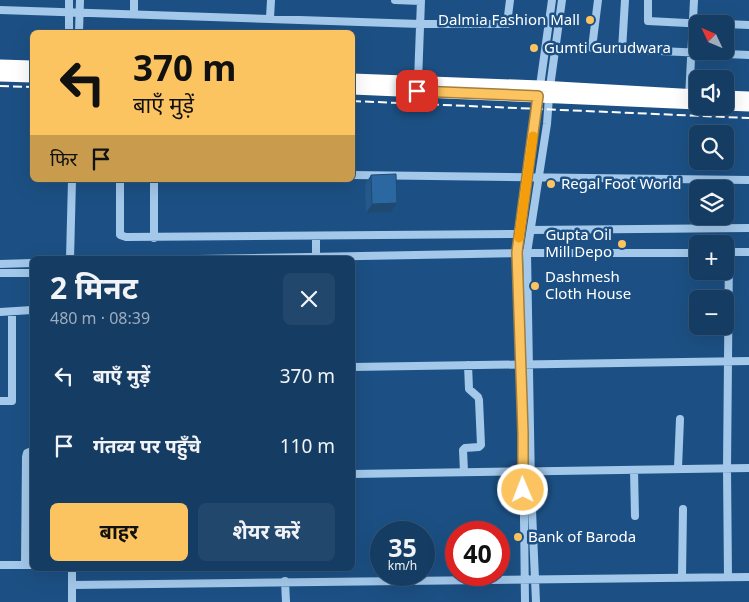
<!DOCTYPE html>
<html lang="hi">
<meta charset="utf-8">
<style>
body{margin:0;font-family:"Noto Sans","Noto Sans Devanagari",sans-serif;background:#22476c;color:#f1f3f6;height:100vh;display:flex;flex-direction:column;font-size:19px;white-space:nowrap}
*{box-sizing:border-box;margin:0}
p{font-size:16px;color:#9dadbe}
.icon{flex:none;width:28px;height:28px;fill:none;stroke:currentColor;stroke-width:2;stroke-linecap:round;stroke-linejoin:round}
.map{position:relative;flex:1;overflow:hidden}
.side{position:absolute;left:30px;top:256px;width:325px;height:315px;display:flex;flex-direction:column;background:#153c63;border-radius:8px;box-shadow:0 5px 20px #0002,0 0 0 1px #345678}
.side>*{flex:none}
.guide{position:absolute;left:30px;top:30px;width:325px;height:152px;border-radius:8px;box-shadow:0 5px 20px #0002,0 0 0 1px #345678;background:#fbc460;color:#111;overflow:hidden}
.needle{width:32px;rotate:314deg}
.tools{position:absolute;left:689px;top:15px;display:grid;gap:10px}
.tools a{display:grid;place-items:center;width:45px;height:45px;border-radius:8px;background:#153c63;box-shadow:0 5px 20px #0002,0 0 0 1px #345678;font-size:25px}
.speed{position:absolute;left:370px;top:521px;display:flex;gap:10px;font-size:25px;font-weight:700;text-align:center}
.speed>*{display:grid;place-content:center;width:65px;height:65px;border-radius:50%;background:#153c63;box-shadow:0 5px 20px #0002,0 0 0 1px #345678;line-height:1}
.speed small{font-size:12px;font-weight:400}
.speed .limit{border:8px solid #d22;background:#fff;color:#111}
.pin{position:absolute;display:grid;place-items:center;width:42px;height:42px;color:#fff;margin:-21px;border-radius:10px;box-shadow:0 2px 8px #0006}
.me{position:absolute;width:55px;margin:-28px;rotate:359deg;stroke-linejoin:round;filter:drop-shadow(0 0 4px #0008)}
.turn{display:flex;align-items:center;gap:18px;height:105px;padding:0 20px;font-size:22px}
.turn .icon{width:65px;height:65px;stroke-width:2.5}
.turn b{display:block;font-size:35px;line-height:42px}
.then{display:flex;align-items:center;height:48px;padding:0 20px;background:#0003;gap:10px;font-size:19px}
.round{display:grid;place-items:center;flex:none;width:52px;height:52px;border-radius:8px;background:#22476c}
.summary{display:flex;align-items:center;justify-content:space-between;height:85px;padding:0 20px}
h1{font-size:30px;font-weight:700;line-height:38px}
.button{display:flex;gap:10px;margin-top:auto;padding:10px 20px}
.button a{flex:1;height:58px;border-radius:8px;background:#fbc460;color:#111;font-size:20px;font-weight:700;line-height:58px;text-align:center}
.button a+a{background:#22476c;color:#f1f3f6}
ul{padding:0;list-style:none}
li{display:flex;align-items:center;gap:15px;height:70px;padding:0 20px}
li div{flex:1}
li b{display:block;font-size:19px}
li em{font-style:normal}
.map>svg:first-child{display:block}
</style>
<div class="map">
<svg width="749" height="602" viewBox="0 0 749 602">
<rect width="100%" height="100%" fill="#1c5084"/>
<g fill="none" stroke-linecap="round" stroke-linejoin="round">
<!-- minor -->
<path stroke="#a3c8ea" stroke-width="8" d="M395,0L421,1
M598,0L592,48L749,55
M648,0V21L706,24
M0,10L420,24H507L510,0
M134,13V0
M270,18L271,0
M725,24L749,25
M69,32V0
M79,32L80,0
M622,50L625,0
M418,81L421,0
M540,86L552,0
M550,87L562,0
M689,98L694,0
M352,175L749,180
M120,180V235L126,237L519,234
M154,180V238
M531,230L749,228
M316,236V257
M725,252H749
M70,259L72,180
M198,259L517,253H698
M0,264L32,263
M0,273H32
M0,312L32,310
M352,367L749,361
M0,401H12V312
M678,468L680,419
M634,470L635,516
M464,472L463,450L465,448L479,447L481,445L479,400L478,397L469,389L468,365
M352,474L749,468
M0,565H32
M25,565L26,457L27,453L32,451
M682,577L683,509
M728,577L727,468L729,252
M285,581L286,602
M72,585L749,577
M72,602V569
M525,602L523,433L517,253L538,96
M536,602L531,487L527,253L547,124L549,97"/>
<!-- highway -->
<path stroke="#fff" stroke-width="11" d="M0,65L32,66
M0,76L32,77
M352,79L540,86L698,95
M352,89L698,104
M725,96L749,97
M725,105L749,106"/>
<!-- rail -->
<path stroke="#fff" stroke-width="2" stroke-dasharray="9 4" stroke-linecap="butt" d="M0,86L32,87
M352,101L749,118"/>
</g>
<!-- wall -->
<path fill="#25598b" d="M371,175L391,212L366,213L365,184Z"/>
<!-- shaded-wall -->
<path fill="#1e4971" d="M397,203L391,212L366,213L372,204Z"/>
<!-- building -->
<path fill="#2b68a2" stroke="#1e4971" d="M396,174L397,203L372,204L371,175Z"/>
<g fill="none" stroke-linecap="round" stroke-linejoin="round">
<defs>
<path id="route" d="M417,91L538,96L517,252L523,433V490"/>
</defs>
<!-- route casing -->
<use href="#route" stroke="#a37f3e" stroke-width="12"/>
<!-- route -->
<use href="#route" stroke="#fbc460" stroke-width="9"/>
<!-- slow -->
<path stroke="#f59e0b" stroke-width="9" d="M519,238L533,136"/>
</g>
<!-- markers -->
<g fill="#fbc460" stroke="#1c5084" stroke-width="2">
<circle cx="590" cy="20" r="5"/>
<circle cx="534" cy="48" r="5"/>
<circle cx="551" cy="184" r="5"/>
<circle cx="622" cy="244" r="5"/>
<circle cx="535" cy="286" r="5"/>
<circle cx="518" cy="537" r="5"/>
</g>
<g text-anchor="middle" stroke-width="5" stroke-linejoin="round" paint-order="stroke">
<!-- poi labels -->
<g font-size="15" fill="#fff" stroke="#1c5084" text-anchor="start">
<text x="580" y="25" text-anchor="end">Dalmia Fashion Mall</text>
<text x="544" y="53">Gumti Gurudwara</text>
<text x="561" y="189">Regal Foot World</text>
<text x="612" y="240" text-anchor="end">Gupta Oil<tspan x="612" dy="17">Mill Depo</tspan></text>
<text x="545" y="282">Dashmesh<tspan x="545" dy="17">Cloth House</tspan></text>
<text x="528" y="542">Bank of Baroda</text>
</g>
</g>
</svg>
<div class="tools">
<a><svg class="needle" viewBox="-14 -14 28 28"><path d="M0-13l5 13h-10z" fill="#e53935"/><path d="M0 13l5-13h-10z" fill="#9dadbe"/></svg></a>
<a><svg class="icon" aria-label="sound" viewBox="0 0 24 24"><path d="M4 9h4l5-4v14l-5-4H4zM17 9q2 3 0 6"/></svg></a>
<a><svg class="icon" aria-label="search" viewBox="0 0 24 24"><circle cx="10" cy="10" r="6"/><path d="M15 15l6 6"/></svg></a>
<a><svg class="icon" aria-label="layers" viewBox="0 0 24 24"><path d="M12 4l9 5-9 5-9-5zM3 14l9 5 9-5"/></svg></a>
<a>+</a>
<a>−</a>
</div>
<div class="speed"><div>35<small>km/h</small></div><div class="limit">40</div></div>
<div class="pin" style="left:417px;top:91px;background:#d93025"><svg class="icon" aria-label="arrive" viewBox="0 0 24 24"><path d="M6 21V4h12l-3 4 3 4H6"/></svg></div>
<svg class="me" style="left:523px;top:490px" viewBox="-20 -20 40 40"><circle r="17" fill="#fbc460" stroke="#fff" stroke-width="3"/><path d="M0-11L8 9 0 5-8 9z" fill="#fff"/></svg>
<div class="guide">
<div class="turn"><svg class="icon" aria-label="left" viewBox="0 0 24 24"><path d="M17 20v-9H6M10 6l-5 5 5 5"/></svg><div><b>370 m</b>बाएँ मुड़ें</div></div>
<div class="then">फिर<svg class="icon" aria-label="arrive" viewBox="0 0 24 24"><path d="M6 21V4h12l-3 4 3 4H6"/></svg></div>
</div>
<section class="side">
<div class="summary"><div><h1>2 मिनट</h1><p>480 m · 08:39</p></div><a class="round"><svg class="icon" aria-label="close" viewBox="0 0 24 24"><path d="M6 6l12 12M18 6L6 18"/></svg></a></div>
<ul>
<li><svg class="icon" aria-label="left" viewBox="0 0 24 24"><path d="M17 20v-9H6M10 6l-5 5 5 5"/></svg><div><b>बाएँ मुड़ें</b></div><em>370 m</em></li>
<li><svg class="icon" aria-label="arrive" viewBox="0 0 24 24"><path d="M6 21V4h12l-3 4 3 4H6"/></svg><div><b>गंतव्य पर पहुँचे</b></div><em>110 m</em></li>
</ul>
<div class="button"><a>बाहर</a><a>शेयर करें</a></div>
</section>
</div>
